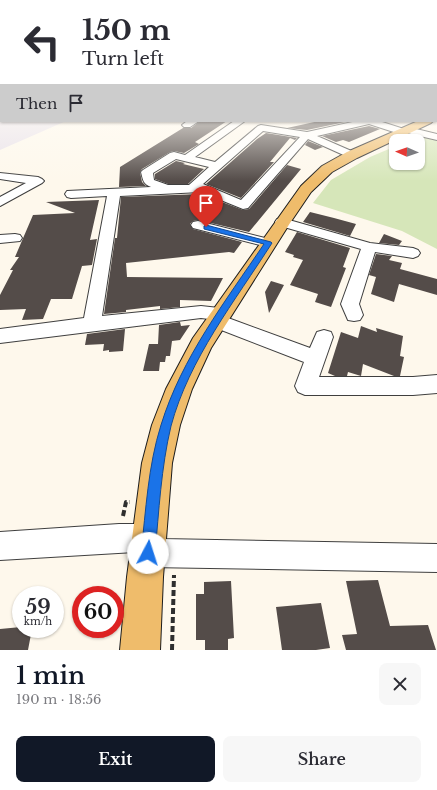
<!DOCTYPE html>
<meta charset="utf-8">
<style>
body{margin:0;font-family:"Libre Baskerville",serif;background:#f7f7f7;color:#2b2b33;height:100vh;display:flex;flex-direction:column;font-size:15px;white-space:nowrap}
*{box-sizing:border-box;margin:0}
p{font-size:13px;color:#7c7c81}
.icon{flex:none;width:22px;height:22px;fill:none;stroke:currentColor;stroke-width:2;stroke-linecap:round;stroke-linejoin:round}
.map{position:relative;height:650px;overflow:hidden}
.details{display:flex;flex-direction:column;background:#fff;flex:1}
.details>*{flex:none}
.banner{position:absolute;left:0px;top:0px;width:437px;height:122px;box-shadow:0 1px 3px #0004;background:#fff;color:#2b2b33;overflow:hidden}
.needle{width:26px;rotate:272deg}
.buttons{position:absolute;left:389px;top:134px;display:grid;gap:8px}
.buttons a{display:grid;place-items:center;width:36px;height:36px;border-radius:8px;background:#fff;box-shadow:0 1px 3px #0004;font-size:20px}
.speed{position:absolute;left:12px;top:586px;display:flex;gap:8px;font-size:20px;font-weight:700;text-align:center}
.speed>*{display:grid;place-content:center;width:52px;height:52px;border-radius:50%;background:#fff;box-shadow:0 1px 3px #0004;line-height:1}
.speed small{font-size:10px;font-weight:400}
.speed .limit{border:6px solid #d22;background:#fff;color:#111}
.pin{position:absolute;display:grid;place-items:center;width:34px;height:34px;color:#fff;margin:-41px -17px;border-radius:50% 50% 50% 0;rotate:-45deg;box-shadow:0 0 4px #0007}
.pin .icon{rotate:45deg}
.me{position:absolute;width:44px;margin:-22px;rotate:5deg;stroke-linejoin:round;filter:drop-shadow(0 0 3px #0008)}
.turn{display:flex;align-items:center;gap:14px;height:84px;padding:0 16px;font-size:18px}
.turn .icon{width:52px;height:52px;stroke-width:2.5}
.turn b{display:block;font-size:28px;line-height:34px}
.then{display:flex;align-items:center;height:38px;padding:0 16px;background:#0003;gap:8px;font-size:15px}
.round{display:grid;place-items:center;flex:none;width:42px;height:42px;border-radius:8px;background:#f7f7f7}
.headline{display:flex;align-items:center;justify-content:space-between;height:68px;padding:0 16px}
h1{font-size:24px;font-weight:600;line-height:30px;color:#111827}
.action{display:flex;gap:8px;margin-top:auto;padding:8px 16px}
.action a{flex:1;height:46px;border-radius:8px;background:#111827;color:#fff;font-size:16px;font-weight:600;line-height:46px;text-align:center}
.action a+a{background:#f7f7f7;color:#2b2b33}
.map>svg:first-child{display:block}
</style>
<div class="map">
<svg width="437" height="650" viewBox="0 0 437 650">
<rect width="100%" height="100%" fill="#fef8ec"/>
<!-- industrial -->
<path fill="#e8e1ea" d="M0,90L1,121H66L0,150Z"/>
<!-- green -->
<path fill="#d6e6b9" d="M419,135L437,141V249L402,231L313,203L331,180L370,157L396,146V163H418V141H406Z"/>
<!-- building -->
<path fill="#544c49" d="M200,121H227L195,142L199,144L184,153L174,151L170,152L142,169L140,172L142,182L146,186L119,187L120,167L183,128H191Z
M319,121H350L307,130L287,128Z
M369,126L380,129L349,142L343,140L336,142L322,136Z
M266,133L297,138L295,140L290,138L270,162H274L241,198L206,184L257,139Z
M308,141L323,147L315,150L305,145Z
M176,161L185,163L183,164L204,169L188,184H168L155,179V174Z
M287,165L301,169L249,232L198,220L193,221L190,224L193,229L242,242L234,253L229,252L126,263L127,277L223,278L211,301L180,300V307L160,309V306L126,310V312L104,314L115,238H117L121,197L201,194L243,210L249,209Z
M99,200L90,240L97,239L92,265L82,266L72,299H51L43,319L22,320L26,309L0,310V295L13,270H10L19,257H15L33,215L75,213L46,202Z
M310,212L334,218L356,224L350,236L303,222Z
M297,232L350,248L343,267L346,268L331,307L315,302L318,294L290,285L303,260L293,257L294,255L285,252Z
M384,234L402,241L399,245L379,243Z
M376,254L392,256L389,260L402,263L400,269L437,279V295L399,284L394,302L371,294L376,277L369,275Z
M271,281L284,285L269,313L265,292Z
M180,322L181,326L190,325L180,340L172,341L170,356H166L165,362H160L159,371H143L149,344H158L159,325Z
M361,326L377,332L376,328L403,336L400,356L404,357L400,376H394L363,364L361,376L348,372L347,376H335L328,373L341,332L358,338Z
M125,329L123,351L109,352V350L103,351L104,344L85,345L87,334Z
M378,580L390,626L428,625L436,650H346L342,635L357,634L346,581Z
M231,581L234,638L228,639V650H205V640H196V594H204V582Z
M321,603L330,648L316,650H282L276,607Z
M21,627V629H32L28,650H0V629Z"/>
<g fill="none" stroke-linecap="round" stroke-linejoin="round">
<defs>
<path id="minor" d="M436,93H437V97H436Z
M0,96H1V100H0Z
M0,113H1V119H0Z
M187,121H199L190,127H184L182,125Z
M234,121H245L195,157L215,162L258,126L261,125L307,132L357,121H379L404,129L408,127L437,134V140L407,133L403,135L369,124L317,136L356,153L357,155L352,158L348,157L308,139L248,208L243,209L201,192L120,196L102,316L201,306L228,309L231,314L228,318L310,348L317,332L324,330L331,332L333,337L319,377H413L437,375V393L413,395H305L298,392L295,386L304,362L211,326L208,321L209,319L201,318L0,343V329L84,318L107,196L71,198L67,197L65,194L67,191L151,187C143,184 143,180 141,172L143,170L170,153L174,152L185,155ZM263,131L300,137L241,200L203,184ZM176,159L209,167L189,185H168L154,180L153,173Z
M0,173L38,177L42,179L44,181L42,183L0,206V197L26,183L0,179Z
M282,218L370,243L413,248L418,250L420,253L418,256L413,258L375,252L359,304L363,315L360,320L354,321L348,320L341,304L361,249L277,225L275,222L277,219Z
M198,221L273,240L275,243L273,246L268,247L193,228L191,225L193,222Z
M15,234L20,235L22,238L20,241L0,243V235Z
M119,524H149L159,528L162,539L437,544V572L148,567L138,563L135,552L0,560V532Z"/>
<path id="major" d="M418,121H433L431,123L357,158L332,172L311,192L290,223L211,348L192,389L180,425L172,463L163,577L160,650H120L127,577L142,463L152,425L166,389L193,338L301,186L322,166L347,152Z"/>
</defs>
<!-- minor casing -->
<use href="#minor" stroke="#3f3f3f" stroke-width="2"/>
<!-- major casing -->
<use href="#major" stroke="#1d1d1d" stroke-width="2"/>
<!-- path -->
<path stroke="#2e2e2e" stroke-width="4" stroke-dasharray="6 3" stroke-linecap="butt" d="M123,516L126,502H130
M172,650L174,575"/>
<!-- minor -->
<use href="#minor" fill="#fff" fill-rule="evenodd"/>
<!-- major -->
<use href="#major" fill="#efbc6b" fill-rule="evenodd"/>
</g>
<!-- sky -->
<linearGradient id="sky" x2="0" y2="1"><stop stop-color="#93c7ec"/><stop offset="0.5" stop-color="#fffcf6"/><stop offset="1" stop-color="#fffcf6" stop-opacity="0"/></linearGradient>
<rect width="437" height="181" fill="url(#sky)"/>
<!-- route -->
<path fill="#1a73e8" stroke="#114b97" d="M206,225L271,242L272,243C235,301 189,359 171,426C161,468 159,511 155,553L153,558L148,560L143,558L141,553C146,510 148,466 161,425C182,357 225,302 264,244L204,229V226Z"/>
</svg>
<div class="buttons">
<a><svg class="needle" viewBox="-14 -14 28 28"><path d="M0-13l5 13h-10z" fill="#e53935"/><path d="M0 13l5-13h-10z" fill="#7c7c81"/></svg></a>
</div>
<div class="speed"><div>59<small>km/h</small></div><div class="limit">60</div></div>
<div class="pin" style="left:206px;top:227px;background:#d93025"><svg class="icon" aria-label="arrive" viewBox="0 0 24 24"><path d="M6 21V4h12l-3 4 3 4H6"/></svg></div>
<svg class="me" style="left:148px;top:553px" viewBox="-20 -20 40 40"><circle r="19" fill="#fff"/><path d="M0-13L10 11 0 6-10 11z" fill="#1a73e8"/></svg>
<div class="banner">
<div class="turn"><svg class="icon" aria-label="left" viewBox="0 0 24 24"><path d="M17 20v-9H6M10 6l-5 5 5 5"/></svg><div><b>150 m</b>Turn left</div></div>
<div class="then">Then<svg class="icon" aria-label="arrive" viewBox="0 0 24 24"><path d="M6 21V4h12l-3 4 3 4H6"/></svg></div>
</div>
</div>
<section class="details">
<div class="headline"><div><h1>1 min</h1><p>190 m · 18:56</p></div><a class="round"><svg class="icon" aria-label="close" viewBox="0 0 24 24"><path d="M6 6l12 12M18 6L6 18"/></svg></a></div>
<div class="action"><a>Exit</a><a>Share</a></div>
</section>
